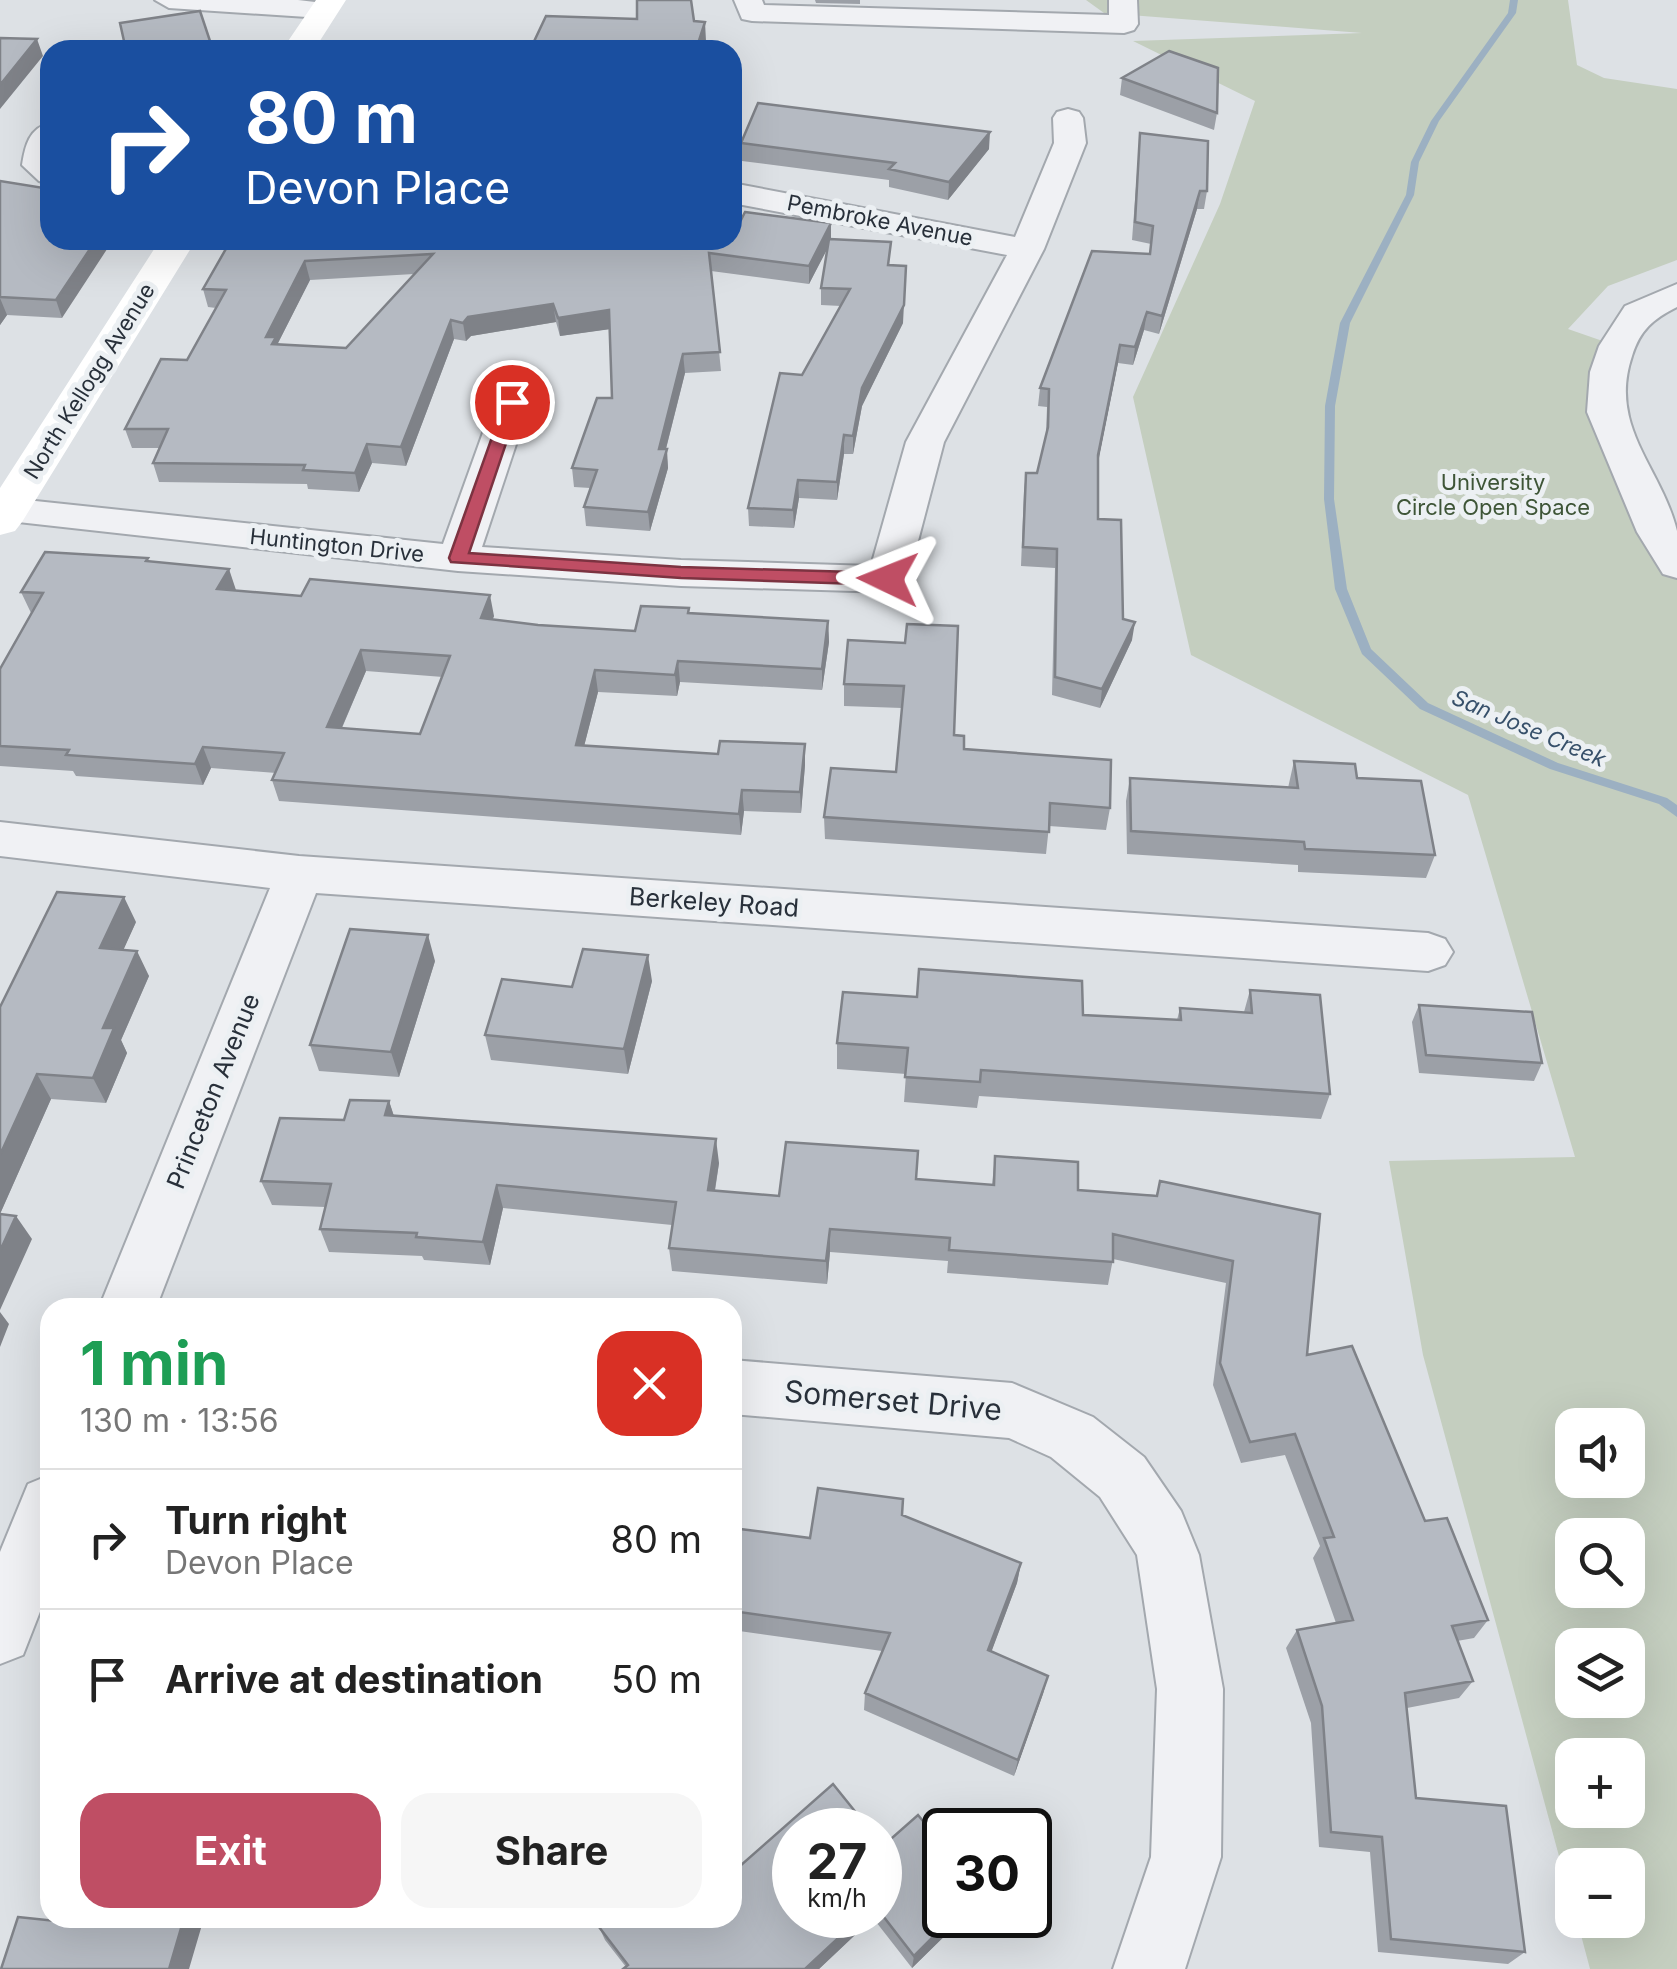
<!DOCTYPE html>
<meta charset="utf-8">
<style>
body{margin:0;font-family:Inter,sans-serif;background:#f6f6f6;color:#222;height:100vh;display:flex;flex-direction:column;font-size:38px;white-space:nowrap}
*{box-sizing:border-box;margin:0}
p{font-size:32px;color:#767676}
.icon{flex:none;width:55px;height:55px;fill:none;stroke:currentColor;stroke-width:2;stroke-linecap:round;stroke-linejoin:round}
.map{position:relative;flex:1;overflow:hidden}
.details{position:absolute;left:40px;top:1298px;width:702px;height:630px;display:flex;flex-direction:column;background:#fff;border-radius:30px;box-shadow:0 10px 40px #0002}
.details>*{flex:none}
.top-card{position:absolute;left:40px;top:40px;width:702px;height:210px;border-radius:30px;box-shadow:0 10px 40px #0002;background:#1a4fa0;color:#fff;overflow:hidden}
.tools{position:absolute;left:1555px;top:1408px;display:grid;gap:20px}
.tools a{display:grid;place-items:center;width:90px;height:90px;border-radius:20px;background:#fff;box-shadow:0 10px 40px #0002;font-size:50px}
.speed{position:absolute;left:772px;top:1808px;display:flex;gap:20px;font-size:50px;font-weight:700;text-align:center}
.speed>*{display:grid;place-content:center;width:130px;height:130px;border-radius:50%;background:#fff;box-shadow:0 10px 40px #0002;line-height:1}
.speed small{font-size:25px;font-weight:400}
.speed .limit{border:5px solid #111;border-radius:15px;background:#fff;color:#111}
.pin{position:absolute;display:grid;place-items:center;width:85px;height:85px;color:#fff;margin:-42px;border:5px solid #fff;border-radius:50%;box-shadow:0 2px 10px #0007}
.me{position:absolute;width:110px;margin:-55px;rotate:272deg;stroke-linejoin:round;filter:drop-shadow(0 0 8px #0008)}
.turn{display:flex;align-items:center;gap:35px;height:210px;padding:0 40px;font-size:45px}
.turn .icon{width:130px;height:130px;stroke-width:2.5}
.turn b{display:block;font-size:70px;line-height:85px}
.round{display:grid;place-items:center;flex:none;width:105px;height:105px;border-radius:30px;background:#f6f6f6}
.overview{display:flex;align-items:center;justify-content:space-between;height:170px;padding:0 40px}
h1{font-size:60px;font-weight:700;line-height:75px;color:#1e9e55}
.button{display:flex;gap:20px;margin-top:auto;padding:20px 40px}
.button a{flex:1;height:115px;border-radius:30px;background:#bf4e64;color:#fff;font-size:40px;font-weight:700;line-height:115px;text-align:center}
.button a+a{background:#f6f6f6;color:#222}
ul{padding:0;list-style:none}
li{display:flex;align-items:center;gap:30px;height:140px;padding:0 40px;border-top:2px solid #e0e0e0}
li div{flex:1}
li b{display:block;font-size:38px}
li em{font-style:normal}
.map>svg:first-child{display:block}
</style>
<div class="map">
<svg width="1677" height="1969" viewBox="0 0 1677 1969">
<rect width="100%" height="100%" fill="#dde1e5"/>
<!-- green -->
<path fill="#c4cebf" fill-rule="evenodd" d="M1086,0H1568L1577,65L1604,78L1677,89V260L1608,286L1568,329L1617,346L1608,372L1677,565V1969H1590L1577,1920H1628V1865H1572V1904L1423,1355L1389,1161L1575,1157L1468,795L1191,655L1133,397L1220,204L1255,101L1133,41L1362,33L1104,13ZM1572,1425H1628V1480H1572ZM1572,1535H1628V1590H1572ZM1572,1645H1628V1700H1572ZM1572,1755H1628V1810H1572Z"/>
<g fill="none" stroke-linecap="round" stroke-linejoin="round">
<!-- stream -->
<path fill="#9cb0c2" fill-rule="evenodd" d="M1510,0H1518L1516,13L1439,121L1419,162L1414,195L1350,323L1335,406L1334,499L1347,589L1371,649L1428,703L1558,763L1667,798L1677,805V817L1659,804L1550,769L1420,709L1362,654L1335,589L1324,499L1325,406L1340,323L1406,195L1411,162L1431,121L1508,13Z"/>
<defs>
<path id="street" d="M155,0H298L332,4L336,10L332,16L322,18L169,8Z
M734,0H762L764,5L1109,15V0H1137L1138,24L1134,30L1124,33L752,21L742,19Z
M1068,109L1079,112L1083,118L1086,143L1044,249L944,442L908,579L902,588L888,592L681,586L458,571L0,520V500L7,498L443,544L494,402L499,394L512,391L525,394L530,402L482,547L681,560L871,566L906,442L1007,255L732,203V183L1015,237L1054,143L1053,118L1057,112Z
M50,123V184L39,181L22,165C25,146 29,128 50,123Z
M1677,284V307C1653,319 1640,330 1632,356C1608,427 1661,467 1677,531C1677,545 1677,563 1677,578L1663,574L1637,532L1587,412L1590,372L1599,346L1625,306Z
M0,822L299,856L1428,933L1445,939L1453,952L1445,965L1428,971L316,893L156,1308H99L270,888L0,856Z
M732,1360L1012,1383L1093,1417L1144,1457L1181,1511L1199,1555L1223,1689L1221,1857L1185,1969H1113L1151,1857L1157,1689L1137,1555L1100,1497L1051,1457L1009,1438L732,1414Z
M50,1475V1586L23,1655L0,1664V1552L28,1484Z"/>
</defs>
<!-- street casing -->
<use href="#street" stroke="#a3a8ae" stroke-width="4"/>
<!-- street -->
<use href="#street" fill="#f0f1f4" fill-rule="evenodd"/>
<!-- secondary -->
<path fill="#fff" fill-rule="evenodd" d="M316,0H346L314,50H282Z
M160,240H196L22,522L15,531L0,535V488Z"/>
</g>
<!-- wall -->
<path fill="#9ca0a7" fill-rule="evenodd" d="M815,0H860V4L816,3Z
M1122,78L1217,113L1214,130L1120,95Z
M1140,133L1207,191L1204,209H1197L1159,334L1144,330L1133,365L1118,363L1098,461V519L1123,619L1132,640L1100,708L1052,695L1055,568L1021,566L1024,491L1026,473H1037L1046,434L1047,407L1038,406L1040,388L1150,254L1151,244L1132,240Z
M741,143L989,149L948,200L889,187V180L742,161Z
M0,181L50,189L62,318L7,315L0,325Z
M831,223V239L890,265L903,323L862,406L853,454H844L837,500L799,498L794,528L749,526L748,508L802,375L841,306L821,305V288L827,248L809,284L711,271L721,371L685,373L666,449L668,468L650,531L586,526L584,507L590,488L574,487L572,468L612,398L609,329L560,336L556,322L471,336L466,341L454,339L406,466L372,463L359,492L308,489L307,484L159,482L153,463L159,448H132L125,429L187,360L216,308L208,307L203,289L231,240ZM414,274L346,348L278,345V343L310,280Z
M149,561L236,591L494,616L492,620L538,625L635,631L689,608V613L828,621L829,642L822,690L680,682L677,696L598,692L584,746L805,765L801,813L744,811L741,835L279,801L272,780L276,773L211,768L203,785L76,776L73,771L0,766V669L31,613L21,592ZM366,671L443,677L420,734L342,728Z
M905,643L954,735L964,749L1110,808L1106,830L1049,826L1046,854L825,839L824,817L896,772L902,708L844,706V684Z
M1294,761L1357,778L1435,855L1426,878L1298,872V865L1127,854L1126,801L1130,778L1288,788Z
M136,922L123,950L149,976L121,1040L127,1053L106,1103L51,1099L0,1214V1007Z
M435,961L399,1077L319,1071L310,1045Z
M652,981L628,1074L491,1060L485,1035Z
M1250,990L1330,1094L1321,1119L979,1096L977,1108L904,1102L906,1074L837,1069V1043L1083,1015L1177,1020L1180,1008L1244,1012Z
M1419,1005L1542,1063L1534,1081L1419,1073L1412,1022Z
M389,1101L394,1116L719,1163L715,1191L779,1196L916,1179L992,1185L995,1156L1078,1190L1156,1195L1160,1181L1320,1214L1307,1355L1425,1521L1488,1620L1474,1638L1457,1641L1473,1681L1459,1698L1407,1708L1416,1798L1525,1952L1508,1964L1378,1952L1370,1852L1319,1847L1311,1723L1286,1648L1297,1630L1336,1623L1313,1558L1320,1546L1285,1455L1241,1463L1213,1385L1226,1283L1113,1259L1108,1285L947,1273L948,1261L830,1252L827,1284L672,1271L669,1248L672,1225L503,1208L490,1265L424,1260L422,1256L329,1252L320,1229L325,1207L272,1205L261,1181L344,1120Z
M902,1515L1021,1563L1017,1583L991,1652L1048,1676L1014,1776L864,1710L865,1693L882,1651L732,1630V1528L810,1538Z
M880,1842L945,1915H966L912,1968L873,1918L819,1969H623L626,1967L605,1940L599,1927L795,1915H880Z"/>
<!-- shaded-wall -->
<path fill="#7f8288" d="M705,22L706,41L703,50H696Z
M37,39L43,56L0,109V85Z
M990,132L989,149L948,200L949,182Z
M1200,191L1197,209L1159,334L1162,316Z
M831,223V242L809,284V266Z
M96,240H113L62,318L56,300Z
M305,261L310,280L278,343L281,356L266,337Z
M906,266L903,323L862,406L853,454V436L862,388Z
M0,298L7,315L0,325Z
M553,304L556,322L471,336L466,341L463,323L468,317Z
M609,310L611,329L560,336L558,318Z
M1147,312L1144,330L1133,365L1135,347Z
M451,320L454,339L406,466L401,447Z
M1120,345L1118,363L1096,473L1098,455Z
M683,354L685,373L661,468L659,449Z
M844,435V454L837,500V482Z
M367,444L372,463L359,492L355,473Z
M667,449L668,468L650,531L648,512Z
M798,480L799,498L794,528L793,510Z
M229,569L236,590L217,589Z
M490,595L494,616L485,639L481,618Z
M828,621L829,642L822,690V669Z
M1135,622L1132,640L1100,708L1102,689Z
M361,650L366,671L333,748L327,727Z
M678,661L680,682L677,696L675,675Z
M595,670L598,692L579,766L576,745Z
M805,744V765L801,813L800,792Z
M203,747L211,768L203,785L195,764Z
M742,790L744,811L741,835L739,814Z
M124,897L136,922L113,973L100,948Z
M428,935L435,961L399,1077L391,1052Z
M137,951L149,976L121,1040L127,1053L106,1103L93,1078L103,1028Z
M648,955L652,981L628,1074L624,1049Z
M37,1074L51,1099L0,1214V1155Z
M389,1101L397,1126L385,1115Z
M716,1139L719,1163L711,1214L708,1190Z
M497,1185L503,1208L490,1265L483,1242Z
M16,1216L32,1239L0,1310V1251Z
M830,1229V1252L827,1284L826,1261Z
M0,1312L9,1324L0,1347Z
M1021,1563L1017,1583L985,1669L988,1650Z
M1048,1676L1043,1694L1014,1776L1018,1760Z
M863,1915H873V1918L819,1969H805Z
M955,1915H966L912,1968L914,1956Z
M184,1918H204L189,1969H169Z"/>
<!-- building -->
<path fill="#b5bac2" stroke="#7f8288" stroke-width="2.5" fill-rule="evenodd" d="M637,0H691L694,21L705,22L696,50H530L546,16L637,19Z
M200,11L213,50H126L120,23Z
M0,38L37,39L0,85Z
M1169,51L1218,68L1217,113L1122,78Z
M758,103L990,132L949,182L889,169L895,163L741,143Z
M1140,133L1208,141L1207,191H1200L1162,316L1147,312L1135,347L1120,345L1098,455V519L1121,520L1123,619L1135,622L1102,689L1055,677L1057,549L1023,547L1026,473H1037L1048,427L1049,389L1040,388L1092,251L1150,254L1153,226L1135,222Z
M0,181L50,189V240H96L56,300L0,297Z
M745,212L831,223L809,266L709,253L720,352L683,354L659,449H667L648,512L584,507L597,470L572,468L597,398H612L609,310L558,318L553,304L468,317L463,323L451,320L401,447L367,444L355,473L303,470L305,465L153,463L168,429H125L161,359L187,360L226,290L203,289L231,240H732V219L741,220ZM433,254L346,348L272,344L276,337H266L305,261Z
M829,239L891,242L888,265L906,266L904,305L862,388L853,436L844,435L837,482L798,480L793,510L748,508L780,373L802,375L850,289L821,288Z
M45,552L148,558L146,561L229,569L217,589L301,596L310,579L490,595L481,618L538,625L635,631L641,606L689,608L688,613L828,621L822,669L678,661L675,675L595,670L576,745L718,754L720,741L805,744L800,792L742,790L739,814L272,780L284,753L203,747L195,764L66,755L69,750L0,746V669L43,593L21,592ZM361,650L450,656L420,734L327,727Z
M907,624L958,626L954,735L964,736V749L1111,760L1110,808L1050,803L1049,832L824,817L831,768L896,772L904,686L844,684L848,640L905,643Z
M1294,761L1355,764L1357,778L1421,781L1435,855L1305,849L1304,842L1131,831L1130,778L1298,788Z
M57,892L124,897L100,948L137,951L103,1028H114L93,1078L37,1074L0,1155V1007Z
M350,929L428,935L391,1052L310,1045Z
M583,949L648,955L624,1049L485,1035L502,979L572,987Z
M919,969L1082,981L1083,1015L1181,1020L1180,1008L1252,1013L1250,990L1320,995L1330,1094L981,1070L980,1082L905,1077L908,1048L837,1043L843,992L917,997Z
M1419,1005L1532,1012L1542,1063L1426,1055Z
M350,1100L389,1101L385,1115L716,1139L708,1190L779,1196L786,1142L918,1151L916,1179L994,1185L995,1156L1078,1162V1190L1157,1196L1160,1181L1320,1214L1307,1355L1352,1346L1425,1521L1447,1518L1488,1620L1452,1626L1473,1681L1405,1693L1416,1798L1506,1806L1525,1952L1391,1939L1382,1837L1331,1832L1322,1706L1297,1630L1353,1620L1324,1538L1334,1537L1295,1434L1250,1442L1220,1363L1233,1261L1113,1234V1262L949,1250L950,1238L830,1229L826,1261L669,1248L676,1202L497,1185L483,1242L416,1237L417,1233L320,1229L331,1184L261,1181L280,1118L344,1120Z
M0,1214L16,1216L0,1251Z
M818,1488L903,1499L902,1515L1021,1563L988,1650L1048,1676L1018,1760L865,1693L890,1633L732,1611V1528L810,1538Z
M833,1784L870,1830H795V1915H863L805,1969H623L628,1965L599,1927L610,1918H732V1873Z
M918,1815L945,1848V1915H955L914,1956L880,1912V1842L883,1846Z
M18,1917L84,1924L86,1918H184L169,1969H1Z"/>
<!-- route -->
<path fill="#bf4e64" stroke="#7c3341" stroke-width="2.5" d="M506,398L520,402L469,553L681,567L888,573L898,579L888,585L681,578L451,562L449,558Z"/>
<g text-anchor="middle" stroke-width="10" stroke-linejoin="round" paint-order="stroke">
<!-- far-street labels -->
<g font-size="22" fill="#28303a" stroke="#ecf0f3">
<text transform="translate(880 220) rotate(11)" y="8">Pembroke Avenue</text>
<text transform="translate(89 381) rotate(-58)" y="8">North Kellogg Avenue</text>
<text transform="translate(337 545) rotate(6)" y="8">Huntington Drive</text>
</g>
<!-- far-park labels -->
<g font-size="22" fill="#3e5537" stroke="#ecf0f3">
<text x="1493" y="490">University<tspan x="1493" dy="25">Circle Open Space</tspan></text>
</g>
<!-- far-water labels -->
<g font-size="22" font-style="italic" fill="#37506a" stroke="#ecf0f3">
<text transform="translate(1529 728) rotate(23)" y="8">San Jose Creek</text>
</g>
<!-- street labels -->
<g font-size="25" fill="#28303a" stroke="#ecf0f3">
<text transform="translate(714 902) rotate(4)" y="9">Berkeley Road</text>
<text transform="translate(213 1091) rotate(-68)" y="9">Princeton Avenue</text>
</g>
<!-- near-street labels -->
<g font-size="30" fill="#28303a" stroke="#ecf0f3">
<text transform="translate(893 1401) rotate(5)" y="10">Somerset Drive</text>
</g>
</g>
</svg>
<div class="tools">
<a><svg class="icon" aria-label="sound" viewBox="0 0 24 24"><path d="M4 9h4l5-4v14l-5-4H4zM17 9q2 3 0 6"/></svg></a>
<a><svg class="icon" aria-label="search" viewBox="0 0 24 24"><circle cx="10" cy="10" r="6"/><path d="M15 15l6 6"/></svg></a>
<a><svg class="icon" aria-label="layers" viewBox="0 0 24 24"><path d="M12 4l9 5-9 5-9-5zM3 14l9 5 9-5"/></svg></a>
<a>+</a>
<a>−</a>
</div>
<div class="speed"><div>27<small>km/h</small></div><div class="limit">30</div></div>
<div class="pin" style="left:512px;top:402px;background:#d93025"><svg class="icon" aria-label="arrive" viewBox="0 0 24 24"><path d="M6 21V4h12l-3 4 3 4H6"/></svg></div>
<svg class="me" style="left:888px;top:579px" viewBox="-20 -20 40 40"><path d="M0-17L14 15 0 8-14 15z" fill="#bf4e64" stroke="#fff" stroke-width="4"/></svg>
<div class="top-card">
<div class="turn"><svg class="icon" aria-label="right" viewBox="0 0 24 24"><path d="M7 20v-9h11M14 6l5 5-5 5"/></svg><div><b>80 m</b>Devon Place</div></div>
</div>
<section class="details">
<div class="overview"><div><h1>1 min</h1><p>130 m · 13:56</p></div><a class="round" style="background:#d93025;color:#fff"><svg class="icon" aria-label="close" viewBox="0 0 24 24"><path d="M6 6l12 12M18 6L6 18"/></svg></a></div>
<ul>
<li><svg class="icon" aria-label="right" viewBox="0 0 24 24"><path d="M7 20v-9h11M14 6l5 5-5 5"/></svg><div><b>Turn right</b><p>Devon Place</p></div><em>80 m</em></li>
<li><svg class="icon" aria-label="arrive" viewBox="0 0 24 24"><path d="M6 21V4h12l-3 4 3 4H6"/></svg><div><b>Arrive at destination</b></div><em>50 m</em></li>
</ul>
<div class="button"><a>Exit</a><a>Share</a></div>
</section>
</div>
